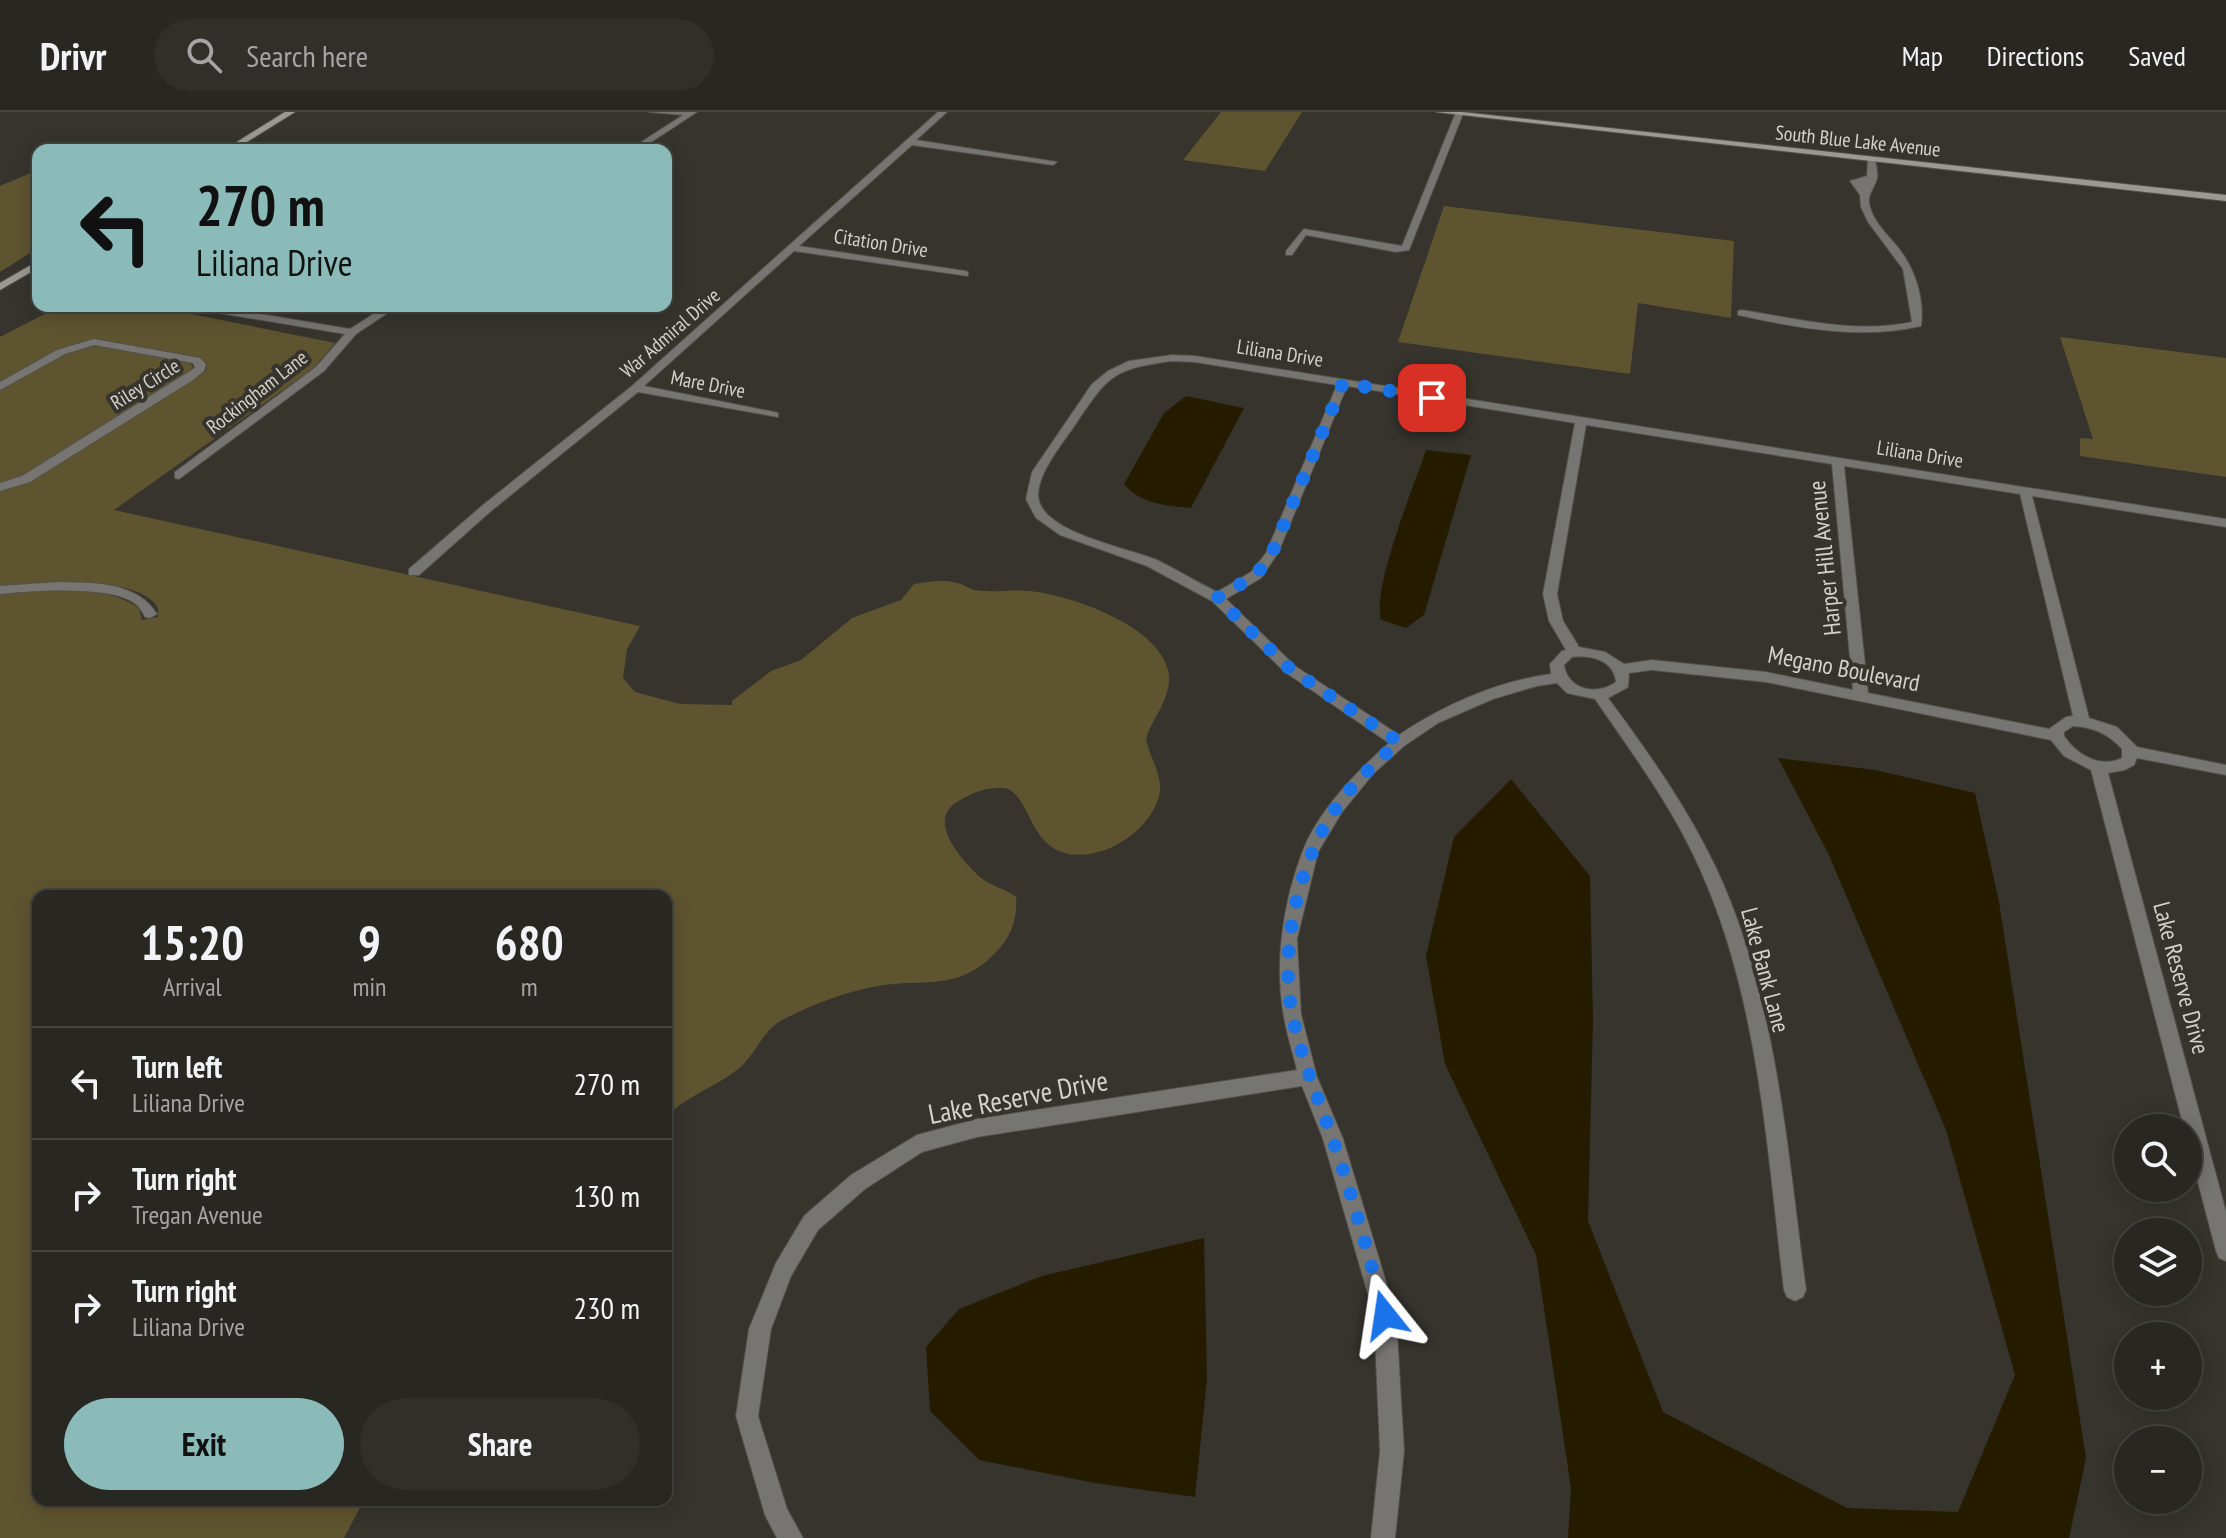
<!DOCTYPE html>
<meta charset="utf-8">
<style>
body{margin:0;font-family:"PT Sans Narrow",sans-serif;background:#302f2a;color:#f1f3f6;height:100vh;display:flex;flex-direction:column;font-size:30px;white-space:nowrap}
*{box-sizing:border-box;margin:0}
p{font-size:26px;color:#a5a5a5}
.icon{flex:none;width:44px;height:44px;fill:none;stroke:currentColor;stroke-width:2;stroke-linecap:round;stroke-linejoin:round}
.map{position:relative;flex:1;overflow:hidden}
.side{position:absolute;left:32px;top:778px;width:640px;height:616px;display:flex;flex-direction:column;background:#282722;border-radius:16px;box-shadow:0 4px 20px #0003,0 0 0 2px #444440}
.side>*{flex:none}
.top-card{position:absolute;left:32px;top:32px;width:640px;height:168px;border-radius:16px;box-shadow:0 4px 20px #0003,0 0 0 2px #444440;background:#8bbbb9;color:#111;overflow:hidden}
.fabs{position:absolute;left:2114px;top:1002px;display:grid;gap:16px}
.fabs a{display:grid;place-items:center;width:88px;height:88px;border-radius:50%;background:#282722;box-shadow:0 4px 20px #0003,0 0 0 2px #444440;font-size:40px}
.pin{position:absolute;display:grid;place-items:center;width:68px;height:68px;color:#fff;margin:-34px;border-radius:16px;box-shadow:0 4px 12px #0006}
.me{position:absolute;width:88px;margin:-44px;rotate:345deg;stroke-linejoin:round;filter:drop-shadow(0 0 6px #0008)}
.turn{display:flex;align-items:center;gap:28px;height:168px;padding:0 32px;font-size:36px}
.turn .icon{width:104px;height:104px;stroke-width:2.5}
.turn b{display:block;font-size:56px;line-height:68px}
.eta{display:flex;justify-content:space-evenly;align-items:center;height:136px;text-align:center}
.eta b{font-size:48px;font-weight:700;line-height:56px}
.button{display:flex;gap:16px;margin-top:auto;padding:16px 32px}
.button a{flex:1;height:92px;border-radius:48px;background:#8bbbb9;color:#111;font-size:32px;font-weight:700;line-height:92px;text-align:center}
.button a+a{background:#302f2a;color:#f1f3f6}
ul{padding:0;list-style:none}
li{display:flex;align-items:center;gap:24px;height:112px;padding:0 32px;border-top:2px solid #444440}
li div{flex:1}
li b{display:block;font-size:30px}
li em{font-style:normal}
header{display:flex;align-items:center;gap:48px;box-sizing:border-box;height:112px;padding:0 40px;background:#282722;border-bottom:2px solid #444440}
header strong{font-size:38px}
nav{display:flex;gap:44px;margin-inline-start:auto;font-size:28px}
.search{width:560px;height:72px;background:#302f2a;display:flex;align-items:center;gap:20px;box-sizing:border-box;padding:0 28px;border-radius:44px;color:#a5a5a5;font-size:30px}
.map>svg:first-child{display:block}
</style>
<header>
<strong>Drivr</strong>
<div class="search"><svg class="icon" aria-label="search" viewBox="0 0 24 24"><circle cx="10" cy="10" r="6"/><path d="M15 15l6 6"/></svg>Search here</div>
<nav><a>Map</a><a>Directions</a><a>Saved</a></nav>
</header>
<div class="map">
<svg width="2226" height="1426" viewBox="0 0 2226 1426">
<rect width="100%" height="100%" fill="#36342d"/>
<!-- green -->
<path fill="#5f5430" d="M1221,0H1302L1265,59L1183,48Z
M38,58V136L0,160V74Z
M1444,94L1734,129L1731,206L1638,191L1630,262L1398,230Z
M60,194H151L335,231L314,256L114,398L640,514L627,537L623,566L635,580L680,592L732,593V589L771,559L801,548L852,506L901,488L914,472C928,470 943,467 957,471C963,472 968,476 974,478C992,481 1011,477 1029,479C1071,483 1157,513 1168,558C1174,584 1153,604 1146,627C1149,643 1162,663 1160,679C1154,719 1099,753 1062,740C1028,729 1028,678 1003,676C985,675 971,681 957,690C926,709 962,748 980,765C991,775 1005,776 1016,785C1018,806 1011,825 996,840C959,880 926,866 878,874C847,879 814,892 786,906C762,917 757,942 737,958C715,975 685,985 666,1005V784H38V1388H364L344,1426H0V482C43,477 101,470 139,496L142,508L158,505V496C138,461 35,471 0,474V378L31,368L194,267L206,258L207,251L200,246L94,227L56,239L0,271V225Z
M2060,225L2226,246V365L2080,344V326L2093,327Z
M92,233L190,251L194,257L21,365L0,372V278L66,241Z"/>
<!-- water -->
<path fill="#251c00" d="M1186,284L1244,296L1191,396C1166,394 1141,392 1124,372L1164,301Z
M1426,338L1471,343L1424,503L1406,516L1381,508C1372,475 1414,374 1426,338Z
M1778,646L1875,658L1975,681L1999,790L2086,1346L2069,1426H1568L1571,1376L1536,1143L1445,952L1426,844L1454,725L1511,667L1590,764L1593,908L1588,1109L1663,1300L1847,1396L1958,1400L2015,1263L1946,1018L1828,741Z
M1204,1126L1207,1267L1195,1385L1095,1371L979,1348L930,1299L926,1235L959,1197L1042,1164Z"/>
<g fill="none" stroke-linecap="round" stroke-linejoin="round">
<defs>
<path id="minor" d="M649,0H697L639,38H629L683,3Z
M938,0H947L916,28L1057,50L1053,53L912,33L799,134L965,159L968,160V164L794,139L644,274L774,300L778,301V305L638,280L491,399L419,463H409V457L483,393L632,274Z
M1456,0L1463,2L1409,138L1396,140L1306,123L1292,143H1286V139L1304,117L1402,134Z
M1868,46L1875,48C1876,52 1878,63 1877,66C1875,76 1866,83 1870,95C1874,110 1886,121 1895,132C1914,153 1925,186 1921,214C1861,228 1798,216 1738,203V199L1742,198C1798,207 1855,222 1912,210L1903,157L1868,110L1861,95L1860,83L1850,69L1867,64Z
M190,194H213L350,217L386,194H398L356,222L324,259L179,367L175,366V360L316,255L345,222L195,197Z
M94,227L200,246L206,252L204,259L193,268L30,370L0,379V371L22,364L195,256L193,251L94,233L65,242L0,278V270L57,238Z
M1172,243L1195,244L2226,407V415L2032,384L2089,606L2117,615L2137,635L2226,653V663L2137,646L2134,653L2125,658L2108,661L2226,1100V1149L2219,1146L2216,1139L2188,1032V1016H2184L2091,658L2064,644L2051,628L1766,570L1652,558L1629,561L1628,575L1608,586C1648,640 1687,695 1716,756C1777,886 1787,1037 1806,1178L1803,1185L1795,1189L1787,1185L1784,1178C1767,1037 1759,888 1700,757C1673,696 1633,642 1595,587L1567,581L1557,571L1537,574L1493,587L1438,611L1404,634L1373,662L1342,700L1318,740L1297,827L1301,902L1317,965L1343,1027L1396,1203L1404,1339L1395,1426H1371L1380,1339L1374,1203L1323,1027L1302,974L977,1025L922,1040L865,1077L818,1118L791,1164L771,1217L758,1304L787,1397L803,1426H777L765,1403L736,1304L749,1217L776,1151L804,1104L851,1063L917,1023L977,1007L1297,958C1293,941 1287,923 1284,905C1274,852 1283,791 1302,741C1317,700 1357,659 1389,631L1285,560L1212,489L1147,454L1060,423L1036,406L1026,387L1032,360L1092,272L1108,259L1129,249ZM1172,249L1195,250L1337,273L1266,441L1251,460L1217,480C1197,470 1177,458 1157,448C1129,436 1048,422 1039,389C1033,366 1063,331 1075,313C1108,264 1112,257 1172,249ZM1347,274L1575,311L1543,482L1549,509L1566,538L1562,539L1550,552L1551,562C1498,569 1443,593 1399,623L1295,554L1226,487L1261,466L1278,441ZM1586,313L1832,352L1853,578L1766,560L1652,548L1624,552L1605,540L1579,535L1563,509L1557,482ZM1844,354L2020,382L2073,604L2066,605L2049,617L1868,581ZM1572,545C1591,543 1614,548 1616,570C1597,584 1568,578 1564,553ZM2073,614C2093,615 2109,622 2122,637V646C2100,657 2076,642 2064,624V620Z
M58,470C94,471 136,469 157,502L150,506L145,505C143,501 141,497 138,494C116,472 31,479 0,482V474Z"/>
<path id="secondary" d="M285,0H295L234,38H224Z
M1436,0H1462L2226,83V89Z
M38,149V156L0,178V171Z"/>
</defs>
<!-- minor casing -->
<use href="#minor" stroke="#52504a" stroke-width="2"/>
<!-- secondary casing -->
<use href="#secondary" stroke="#52504a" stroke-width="2"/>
<!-- minor -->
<use href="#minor" fill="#767571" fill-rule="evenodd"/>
<!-- secondary -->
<use href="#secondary" fill="#9b9993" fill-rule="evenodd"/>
</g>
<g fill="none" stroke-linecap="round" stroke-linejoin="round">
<!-- route -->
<path stroke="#1a73e8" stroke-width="14" stroke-dasharray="0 25.2" d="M1385,1203C1369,1145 1353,1085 1333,1028C1319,987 1302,949 1293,906C1278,841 1298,751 1336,696C1353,671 1376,650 1399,630L1290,557L1217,486L1256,463L1272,441L1343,271L1432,286"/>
</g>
<g text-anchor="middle" stroke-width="8" stroke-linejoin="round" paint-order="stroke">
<!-- far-street labels -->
<g font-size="20" fill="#d3d2cd" stroke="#36342d">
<text transform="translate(1858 29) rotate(6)" y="7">South Blue Lake Avenue</text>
<text transform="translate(881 131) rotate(9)" y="7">Citation Drive</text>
<text transform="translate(670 221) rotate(-41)" y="7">War Admiral Drive</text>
<text transform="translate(1280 241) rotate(9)" y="7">Liliana Drive</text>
<text transform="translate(145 272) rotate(-32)" y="7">Riley Circle</text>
<text transform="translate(708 272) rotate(11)" y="7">Mare Drive</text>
<text transform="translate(257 280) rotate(-38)" y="7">Rockingham Lane</text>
<text transform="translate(1920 342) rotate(9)" y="7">Liliana Drive</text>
</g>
<!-- street labels -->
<g font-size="24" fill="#d3d2cd" stroke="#36342d">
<text transform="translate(1825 446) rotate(-96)" y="8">Harper Hill Avenue</text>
<text transform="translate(1844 557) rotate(11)" y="8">Megano Boulevard</text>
<text transform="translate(1765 858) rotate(75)" y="8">Lake Bank Lane</text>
<text transform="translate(2181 866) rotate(75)" y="8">Lake Reserve Drive</text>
</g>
<!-- near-street labels -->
<g font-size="28" fill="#d3d2cd" stroke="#36342d">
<text transform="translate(1018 985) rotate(-11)" y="10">Lake Reserve Drive</text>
</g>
</g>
</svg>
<div class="fabs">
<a><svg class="icon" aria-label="search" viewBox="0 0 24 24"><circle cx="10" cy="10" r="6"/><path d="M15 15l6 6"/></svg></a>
<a><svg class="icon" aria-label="layers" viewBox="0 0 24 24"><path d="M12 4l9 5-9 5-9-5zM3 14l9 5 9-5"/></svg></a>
<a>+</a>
<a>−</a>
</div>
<div class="pin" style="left:1432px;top:286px;background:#d93025"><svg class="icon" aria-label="arrive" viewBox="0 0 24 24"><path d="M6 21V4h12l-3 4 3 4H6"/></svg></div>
<svg class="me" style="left:1385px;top:1203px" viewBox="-20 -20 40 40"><path d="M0-17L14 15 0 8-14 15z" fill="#1a73e8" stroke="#fff" stroke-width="4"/></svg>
<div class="top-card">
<div class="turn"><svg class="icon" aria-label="left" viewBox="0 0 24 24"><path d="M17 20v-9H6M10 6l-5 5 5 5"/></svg><div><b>270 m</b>Liliana Drive</div></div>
</div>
<section class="side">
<div class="eta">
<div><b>15:20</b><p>Arrival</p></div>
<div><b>9</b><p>min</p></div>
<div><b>680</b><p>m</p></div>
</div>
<ul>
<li><svg class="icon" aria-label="left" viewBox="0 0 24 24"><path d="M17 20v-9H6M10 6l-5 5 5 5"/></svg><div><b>Turn left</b><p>Liliana Drive</p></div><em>270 m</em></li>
<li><svg class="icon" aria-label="right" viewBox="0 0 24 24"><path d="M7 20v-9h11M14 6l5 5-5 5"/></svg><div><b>Turn right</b><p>Tregan Avenue</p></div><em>130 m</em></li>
<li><svg class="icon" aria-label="right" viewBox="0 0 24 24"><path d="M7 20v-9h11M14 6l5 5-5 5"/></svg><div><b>Turn right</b><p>Liliana Drive</p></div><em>230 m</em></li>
</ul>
<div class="button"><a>Exit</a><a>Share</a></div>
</section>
</div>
